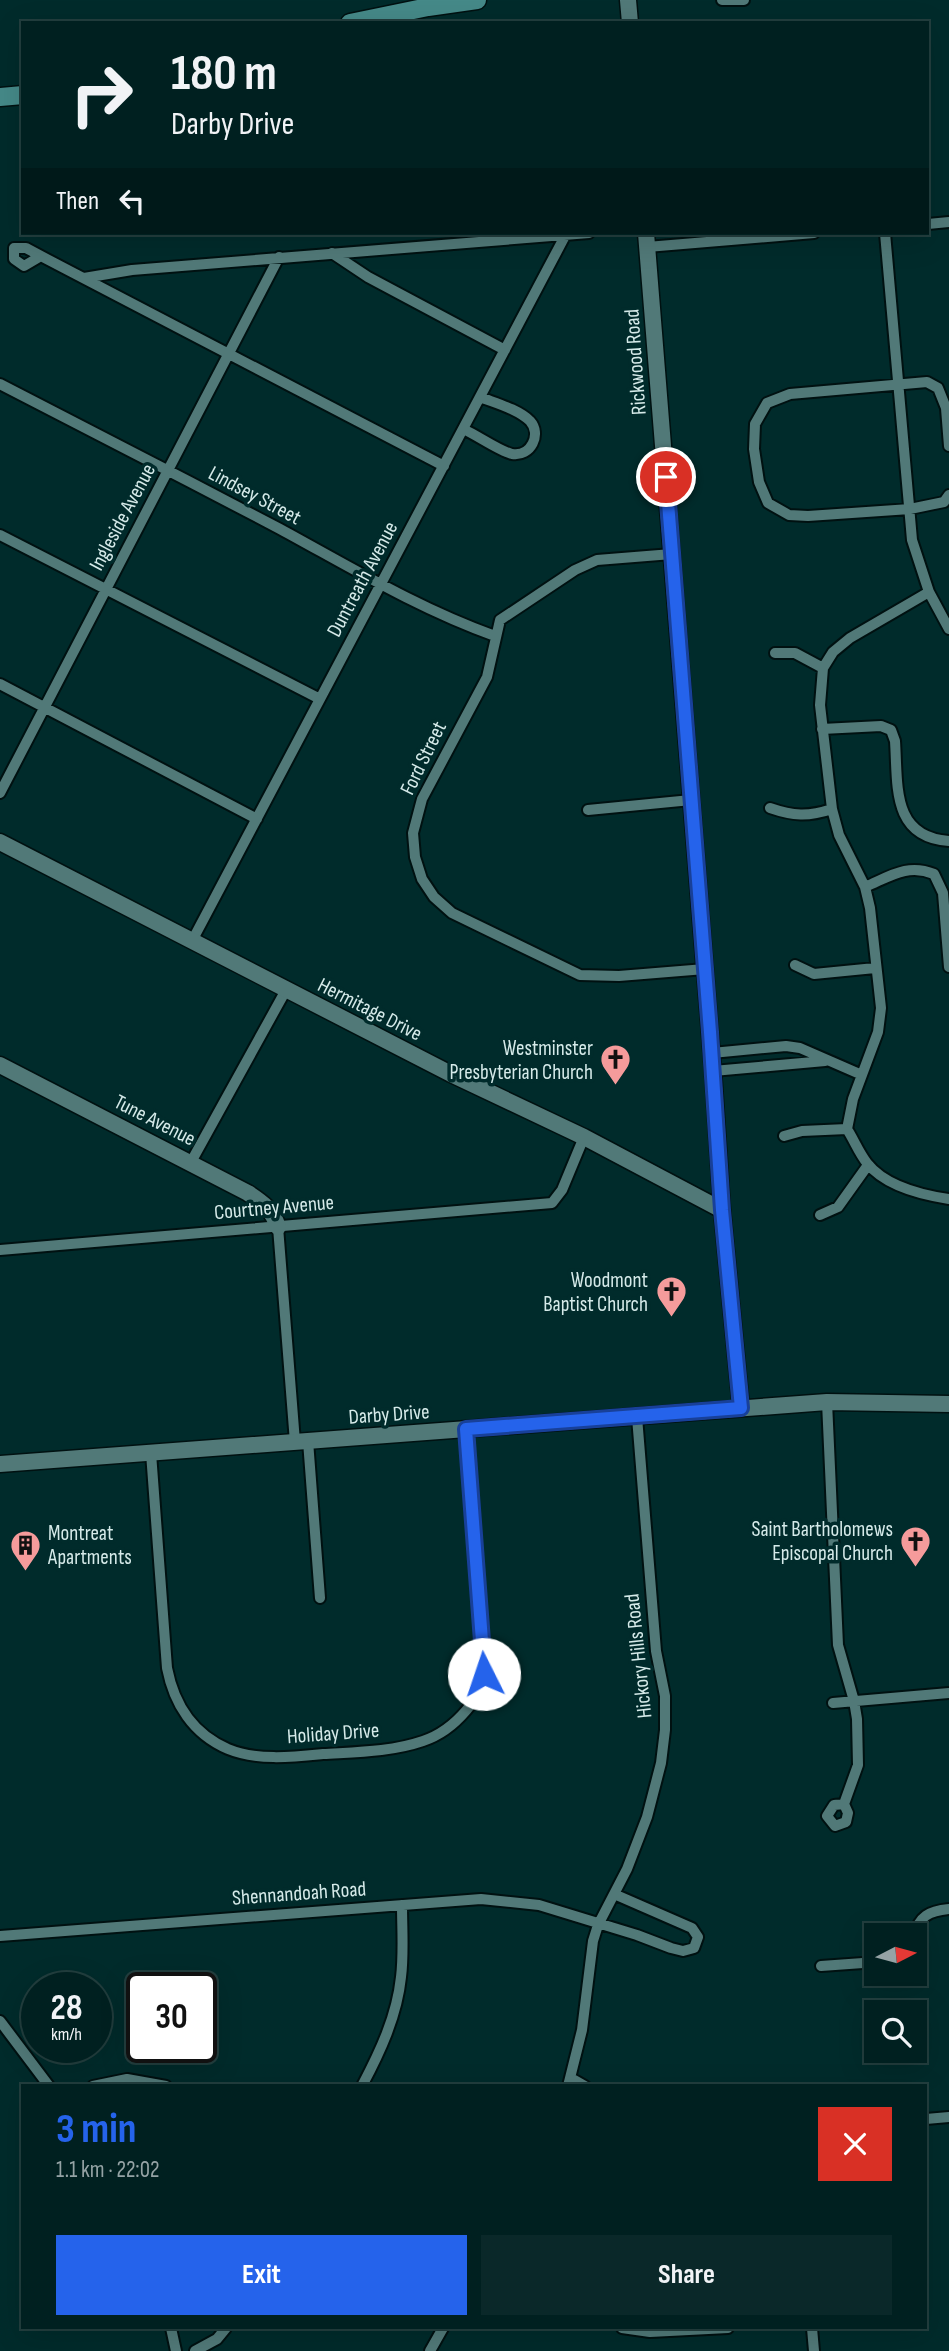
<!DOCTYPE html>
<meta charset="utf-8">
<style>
body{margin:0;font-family:"Sofia Sans Condensed",sans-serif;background:#0a2829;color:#f1f3f6;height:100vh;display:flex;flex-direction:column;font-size:26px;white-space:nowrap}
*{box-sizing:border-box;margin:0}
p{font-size:23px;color:#95a3a5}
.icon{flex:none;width:38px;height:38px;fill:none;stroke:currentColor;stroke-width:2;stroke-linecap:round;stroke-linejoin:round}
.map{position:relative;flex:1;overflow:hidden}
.drawer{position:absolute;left:21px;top:2084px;width:906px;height:245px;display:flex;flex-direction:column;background:#002020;border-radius:0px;box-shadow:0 7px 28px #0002,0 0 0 2px #223e3e}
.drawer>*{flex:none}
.hud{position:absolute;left:21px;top:21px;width:908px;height:214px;border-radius:0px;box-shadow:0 7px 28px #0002,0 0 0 2px #223e3e;background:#002020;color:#f1f3f6;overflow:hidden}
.needle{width:46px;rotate:84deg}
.fabs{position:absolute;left:864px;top:1923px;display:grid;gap:14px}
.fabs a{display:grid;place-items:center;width:63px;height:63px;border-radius:0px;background:#002020;box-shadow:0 7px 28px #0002,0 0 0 2px #223e3e;font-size:35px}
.speed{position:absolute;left:21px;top:1972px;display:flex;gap:14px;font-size:35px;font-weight:700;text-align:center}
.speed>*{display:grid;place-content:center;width:91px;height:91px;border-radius:50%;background:#002020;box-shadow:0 7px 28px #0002,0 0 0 2px #223e3e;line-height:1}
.speed small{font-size:18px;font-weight:400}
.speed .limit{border:4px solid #111;border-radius:10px;background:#fff;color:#111}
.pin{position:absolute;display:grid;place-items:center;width:60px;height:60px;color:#fff;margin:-30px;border:4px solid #fff;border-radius:50%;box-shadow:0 2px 7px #0007}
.me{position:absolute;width:77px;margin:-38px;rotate:356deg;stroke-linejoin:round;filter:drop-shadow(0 0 5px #0008)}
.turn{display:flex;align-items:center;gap:24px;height:147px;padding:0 35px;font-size:32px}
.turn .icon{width:91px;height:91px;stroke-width:2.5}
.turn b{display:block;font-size:49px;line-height:60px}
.then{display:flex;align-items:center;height:66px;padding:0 35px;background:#0003;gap:14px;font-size:26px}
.round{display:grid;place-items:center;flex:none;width:74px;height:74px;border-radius:0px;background:#0a2829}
.summary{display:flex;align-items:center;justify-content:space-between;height:119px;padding:0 35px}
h1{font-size:42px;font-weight:700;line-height:52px;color:#2563eb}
.action{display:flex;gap:14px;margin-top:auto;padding:14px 35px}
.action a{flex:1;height:80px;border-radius:0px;background:#2563eb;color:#fff;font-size:28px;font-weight:700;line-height:80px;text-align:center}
.action a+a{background:#0a2829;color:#f1f3f6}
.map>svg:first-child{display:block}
</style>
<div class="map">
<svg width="949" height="2351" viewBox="0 0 949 2351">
<rect width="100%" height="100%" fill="#002b2b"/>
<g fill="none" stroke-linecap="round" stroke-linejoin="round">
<defs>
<path id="street" d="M722,0H744
M928,224L949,222
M885,233L912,540L929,592L949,629
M647,247L814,233
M14,248H26L41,256L24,266L14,259Z
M332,253L368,277L505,350
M41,256L444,466
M84,278L132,270L589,233
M0,384C93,432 187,480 280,529C350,567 419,609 495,636
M463,429C477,435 499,451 512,454C531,457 542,434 530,421C518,409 495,403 480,397
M949,446L946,408L938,388L927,382L790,394L767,403L755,424L754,449L759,482L768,503L789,515L808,516L910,509L944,502L949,495
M0,535L320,699
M672,554L597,560L575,570L500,620L487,677L422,799L413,833L415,857L422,879L434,897L452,913L580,975L619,976L705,969
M929,592L850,638L833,652L823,668L820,705L832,809L839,835L865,887L870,908L881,1008L878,1032L853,1099L847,1129C854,1140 859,1153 867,1163C885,1186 922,1195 949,1199
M775,653H795L823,668
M0,684L257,819
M822,729L881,726L891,730L895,741C898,785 891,837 949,841
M0,793L279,257
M770,808C793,816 808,817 832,809
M588,810L691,800
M865,887C889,877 907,863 934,874L943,893L949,967
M192,941L565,236
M795,965L814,974L875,968
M712,1053L786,1046L800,1048L862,1075
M713,1071L825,1061
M784,1136L802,1131L847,1129
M191,1162L286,990
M820,1215L838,1207L868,1165
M278,1227L295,1442
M0,1250L552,1203L562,1190L584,1137
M827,1402L838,1645L854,1701L857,1719L858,1765L844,1804
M308,1441L320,1598
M151,1453L167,1668C174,1704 193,1734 228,1749C257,1761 293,1757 323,1754C356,1752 391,1752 423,1741C453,1731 487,1696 486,1662C485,1655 483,1647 482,1641L465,1429
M833,1703L949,1693
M844,1804L848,1813L846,1822L835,1826L827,1816L834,1805Z
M0,1936L481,1899L539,1905L637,1935L671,1948L683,1951L694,1948L698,1937L692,1928L614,1894
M914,1936C919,1916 929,1911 949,1909
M821,1966L877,1962
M0,2021L49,2086
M571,2078L585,2086
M93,2086L127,2079L166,2086
M362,2086C380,2052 397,2016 401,1977C404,1953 402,1929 402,1905
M568,2086L582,2030L593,1941L598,1925L627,1869L647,1817L661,1763L665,1730V1696L656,1651L637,1417
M926,2119L949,2117
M171,2328L176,2351
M622,2328L650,2332L728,2328
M812,2328L814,2351
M195,2351L217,2339L226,2328
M430,2351L443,2328"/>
<path id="secondary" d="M628,0L630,23
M646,233L713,1071L722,1210L741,1408
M0,842L451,1074L584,1137L722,1210
M0,1065L248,1193C263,1203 272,1209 278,1227
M0,1464L827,1402L949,1404"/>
<path id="primary" d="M350,23L428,7L477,0
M0,97L23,95"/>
</defs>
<!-- street casing -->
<use href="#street" stroke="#011" stroke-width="14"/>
<!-- secondary casing -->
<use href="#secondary" stroke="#011" stroke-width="19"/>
<!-- primary casing -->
<use href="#primary" stroke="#011" stroke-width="21"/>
<!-- street -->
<use href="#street" stroke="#517978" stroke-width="10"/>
<!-- secondary -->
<use href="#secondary" stroke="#517978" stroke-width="16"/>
<!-- primary -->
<use href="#primary" stroke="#458988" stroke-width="18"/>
</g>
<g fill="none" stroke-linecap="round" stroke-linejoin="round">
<defs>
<path id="route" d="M484,1674L486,1662L482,1641L466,1429L741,1408L722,1210L710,1032L666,477"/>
</defs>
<!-- route casing -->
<use href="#route" stroke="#184099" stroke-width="18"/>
<!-- route -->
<use href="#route" stroke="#2563eb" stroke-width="12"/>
</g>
<!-- icons -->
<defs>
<symbol id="church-pin" viewBox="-11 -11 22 30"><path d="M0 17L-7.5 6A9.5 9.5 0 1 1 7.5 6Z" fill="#f59b9b" stroke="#002b2b"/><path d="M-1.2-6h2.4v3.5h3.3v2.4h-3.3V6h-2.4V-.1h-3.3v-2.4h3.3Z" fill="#111"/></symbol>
<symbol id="building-pin" viewBox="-11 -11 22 30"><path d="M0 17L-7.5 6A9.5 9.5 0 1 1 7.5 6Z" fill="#f59b9b" stroke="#002b2b"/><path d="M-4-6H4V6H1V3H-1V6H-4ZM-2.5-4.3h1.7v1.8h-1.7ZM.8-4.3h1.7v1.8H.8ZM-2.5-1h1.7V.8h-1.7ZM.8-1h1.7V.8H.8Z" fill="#111"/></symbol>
</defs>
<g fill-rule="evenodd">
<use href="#church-pin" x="598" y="1042" width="35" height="47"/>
<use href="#church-pin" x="654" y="1274" width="35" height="47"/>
<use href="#church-pin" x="898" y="1524" width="35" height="47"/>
<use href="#building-pin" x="8" y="1528" width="35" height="47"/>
</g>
<g text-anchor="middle" stroke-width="7" stroke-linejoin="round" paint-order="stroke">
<!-- street labels -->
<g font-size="21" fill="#d5eae9" stroke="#002b2b">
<text transform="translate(635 362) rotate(-94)" y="7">Rickwood Road</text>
<text transform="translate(255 495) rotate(28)" y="7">Lindsey Street</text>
<text transform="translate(122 517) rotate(-62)" y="7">Ingleside Avenue</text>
<text transform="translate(362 579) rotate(-62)" y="7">Duntreath Avenue</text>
<text transform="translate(423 758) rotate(-64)" y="7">Ford Street</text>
<text transform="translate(370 1009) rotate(27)" y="7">Hermitage Drive</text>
<text transform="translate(155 1120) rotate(27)" y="7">Tune Avenue</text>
<text transform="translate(274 1207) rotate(-5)" y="7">Courtney Avenue</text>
<text transform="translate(389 1414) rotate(-4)" y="7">Darby Drive</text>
<text transform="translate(638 1656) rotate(-96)" y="7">Hickory Hills Road</text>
<text transform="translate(333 1733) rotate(-4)" y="7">Holiday Drive</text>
<text transform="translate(299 1893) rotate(-4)" y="7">Shennandoah Road</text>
</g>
<!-- poi labels -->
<g font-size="21" fill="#d5eae9" stroke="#002b2b" text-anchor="end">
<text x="593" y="1055">Westminster<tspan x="593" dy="24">Presbyterian Church</tspan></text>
<text x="648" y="1287">Woodmont<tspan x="648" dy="24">Baptist Church</tspan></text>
<text x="893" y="1536">Saint Bartholomews<tspan x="893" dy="24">Episcopal Church</tspan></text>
<text x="48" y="1540" text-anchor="start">Montreat<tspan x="48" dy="24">Apartments</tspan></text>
</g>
</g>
</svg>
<div class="fabs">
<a><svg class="needle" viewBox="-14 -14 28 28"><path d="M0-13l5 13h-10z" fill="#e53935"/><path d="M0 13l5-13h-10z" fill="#95a3a5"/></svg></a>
<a><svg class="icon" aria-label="search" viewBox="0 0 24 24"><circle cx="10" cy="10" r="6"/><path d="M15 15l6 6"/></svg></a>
</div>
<div class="speed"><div>28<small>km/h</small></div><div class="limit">30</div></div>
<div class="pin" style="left:666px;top:477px;background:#d93025"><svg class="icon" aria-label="arrive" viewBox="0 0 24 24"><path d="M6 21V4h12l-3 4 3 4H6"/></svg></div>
<svg class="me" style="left:484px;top:1674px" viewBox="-20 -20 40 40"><circle r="19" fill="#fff"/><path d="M0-13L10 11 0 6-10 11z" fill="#2563eb"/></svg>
<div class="hud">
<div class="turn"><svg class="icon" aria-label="right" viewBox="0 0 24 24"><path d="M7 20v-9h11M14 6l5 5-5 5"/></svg><div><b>180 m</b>Darby Drive</div></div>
<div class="then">Then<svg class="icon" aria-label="left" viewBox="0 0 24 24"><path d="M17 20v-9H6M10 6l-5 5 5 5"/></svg></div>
</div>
<section class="drawer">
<div class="summary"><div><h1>3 min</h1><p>1.1 km · 22:02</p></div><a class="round" style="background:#d93025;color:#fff"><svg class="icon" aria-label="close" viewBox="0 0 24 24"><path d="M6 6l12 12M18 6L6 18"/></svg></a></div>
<div class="action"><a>Exit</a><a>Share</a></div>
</section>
</div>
